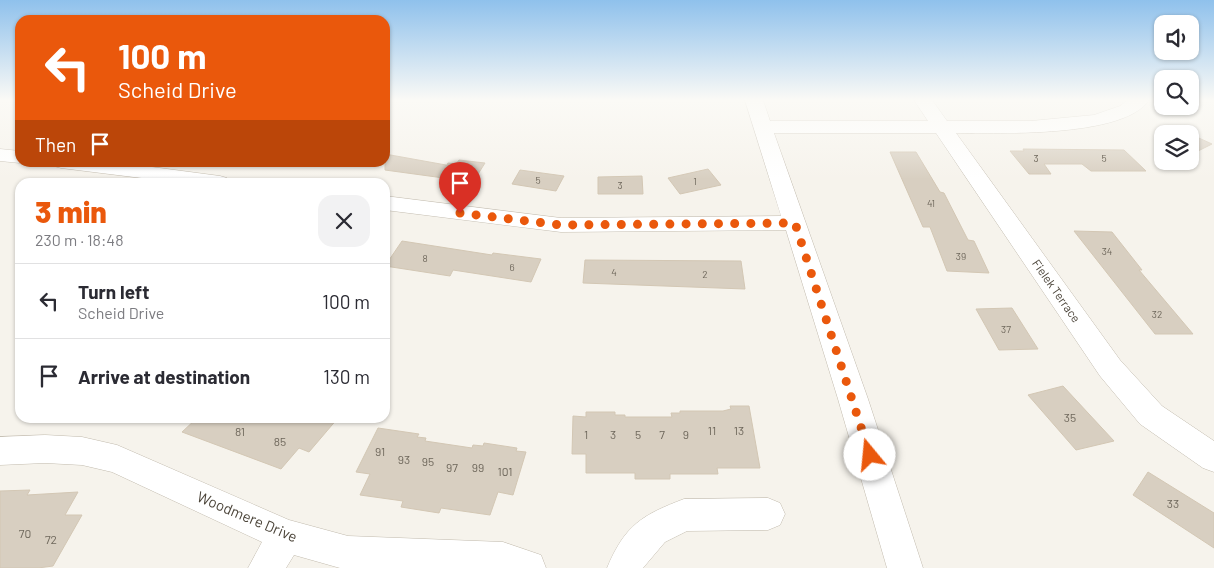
<!DOCTYPE html>
<meta charset="utf-8">
<style>
body{margin:0;font-family:Barlow,sans-serif;background:#f2f2f3;color:#2b2b33;height:100vh;display:flex;flex-direction:column;font-size:19px;white-space:nowrap}
*{box-sizing:border-box;margin:0}
p{font-size:16px;color:#7c7c81}
.icon{flex:none;width:28px;height:28px;fill:none;stroke:currentColor;stroke-width:2;stroke-linecap:round;stroke-linejoin:round}
.map{position:relative;flex:1;overflow:hidden}
.side{position:absolute;left:15px;top:178px;width:375px;height:245px;display:flex;flex-direction:column;background:#fff;border-radius:15px;box-shadow:0 1px 4px #0004}
.side>*{flex:none}
.guide{position:absolute;left:15px;top:15px;width:375px;height:152px;border-radius:15px;box-shadow:0 1px 4px #0004;background:#ea580c;color:#fff;overflow:hidden}
.fabs{position:absolute;left:1154px;top:15px;display:grid;gap:10px}
.fabs a{display:grid;place-items:center;width:45px;height:45px;border-radius:10px;background:#fff;box-shadow:0 1px 4px #0004;font-size:25px}
.pin{position:absolute;display:grid;place-items:center;width:42px;height:42px;color:#fff;margin:-51px -21px;border-radius:50% 50% 50% 0;rotate:-45deg;box-shadow:0 0 5px #0007}
.pin .icon{rotate:45deg}
.me{position:absolute;width:55px;margin:-28px;rotate:343deg;stroke-linejoin:round;filter:drop-shadow(0 0 4px #0008)}
.turn{display:flex;align-items:center;gap:18px;height:105px;padding:0 20px;font-size:22px}
.turn .icon{width:65px;height:65px;stroke-width:2.5}
.turn b{display:block;font-size:35px;line-height:42px}
.then{display:flex;align-items:center;height:48px;padding:0 20px;background:#0003;gap:10px;font-size:19px}
.round{display:grid;place-items:center;flex:none;width:52px;height:52px;border-radius:15px;background:#f2f2f3}
.headline{display:flex;align-items:center;justify-content:space-between;height:85px;padding:0 20px}
h1{font-size:30px;font-weight:800;line-height:38px;color:#ea580c}
ul{padding:0;list-style:none}
li{display:flex;align-items:center;gap:15px;height:75px;padding:0 20px;border-top:1px solid #e1e1e2}
li div{flex:1}
li b{display:block;font-size:19px}
li em{font-style:normal}
.map>svg:first-child{display:block}
</style>
<div class="map">
<svg width="1214" height="568" viewBox="0 0 1214 568">
<rect width="100%" height="100%" fill="#f6f3ec"/>
<!-- building -->
<path fill="#d8cfc1" stroke="#d3c7b4" d="M1190,134L1212,144L1190,155Z
M1023,149L1124,150L1146,171H1091L1082,164H1044L1051,174H1029L1010,151H1024Z
M890,152H916L940,192L944,193L968,240L974,241L989,273L947,271L930,227H923Z
M385,154L446,165V166L448,163L456,164L459,160L485,163L473,182L385,170Z
M708,169L721,185L680,194L668,178Z
M520,170L564,176L556,191L512,184Z
M642,176L643,194H598V177Z
M1074,231L1112,232L1142,270H1139L1193,334H1155Z
M402,241L492,255L493,253L541,259L531,282L453,270L450,276L385,266Z
M585,260L741,261L745,289L583,283Z
M1012,308L1038,349L999,350L976,309Z
M1063,386L1114,441L1076,450L1028,395Z
M730,406H749L760,468H717L718,474H670V479H635V473H586V454H572L573,416L586,417V412H615V415H625V417H672L671,413H680V411H723L731,409Z
M197,418H338L309,452L299,448L281,469L182,432Z
M378,428L419,434L417,437L426,438L425,441L472,448L473,445L483,446L484,443L517,448L516,451L526,452L513,495L498,492L490,515L441,508L439,513L401,507L403,501L360,495L370,474L356,472Z
M1148,472L1214,513V548L1133,495Z
M30,490L27,495L78,492L65,515H82L53,566L38,568H0V491Z"/>
<g fill="none" stroke-linecap="round" stroke-linejoin="round">
<defs>
<path id="minor" d="M745,100H763L770,121H928L914,100H932L947,121H1031L1094,115L1120,106L1128,100H1149C1124,138 998,133 956,133L1120,360L1162,406L1214,441V472L1203,468L1140,424L1100,376L936,133H774L868,399L923,568H887L838,399L786,230L561,232L385,210V196L561,218L781,216Z
M0,149L20,151V162H22L20,163L0,161Z
M51,162H114L220,176L227,178L231,182H174L61,168L54,166Z
M45,435L82,437L117,445L289,520L348,536L503,542L541,555L546,568H340L294,555L286,568H248L262,542L112,472L82,465L45,463L0,465V437Z
M768,498L780,503L785,514L780,525L768,530L687,531L665,542L643,568H607C625,525 642,515 684,499Z"/>
</defs>
<!-- minor casing -->
<use href="#minor" stroke="#c2bbae" stroke-width="1"/>
<!-- minor -->
<use href="#minor" fill="#fff" fill-rule="evenodd"/>
</g>
<!-- sky -->
<linearGradient id="sky" x2="0" y2="1"><stop stop-color="#8fc1ec"/><stop offset="0.56" stop-color="#fbfaf6"/><stop offset="1" stop-color="#fbfaf6" stop-opacity="0"/></linearGradient>
<rect width="1214" height="179" fill="url(#sky)"/>
<g fill="none" stroke-linecap="round" stroke-linejoin="round">
<!-- route -->
<path stroke="#ea580c" stroke-width="9" stroke-dasharray="0 16.2" d="M460,213L561,225L795,223L870,455"/>
</g>
<g text-anchor="middle" stroke-width="4" stroke-linejoin="round" paint-order="stroke">
<!-- number labels -->
<g font-size="10" fill="#6e675b">
<text x="1036" y="162">3</text>
<text x="1104" y="162">5</text>
<text x="538" y="184">5</text>
<text x="695" y="185">1</text>
<text x="620" y="189">3</text>
<text x="931" y="207">41</text>
<text x="1107" y="255">34</text>
<text x="961" y="260">39</text>
<text x="425" y="262">8</text>
<text x="512" y="271">6</text>
<text x="614" y="276">4</text>
<text x="705" y="278">2</text>
<text x="1157" y="318">32</text>
<text x="1006" y="333">37</text>
</g>
<!-- street labels -->
<g font-size="12" fill="#4b4439" stroke="#fff">
<text transform="translate(1056 291) rotate(55)" y="4">Fielek Terrace</text>
</g>
<!-- near-number labels -->
<g font-size="12" fill="#6e675b">
<text x="1070" y="422">35</text>
<text x="712" y="435">11</text>
<text x="739" y="435">13</text>
<text x="240" y="436">81</text>
<text x="586" y="439">1</text>
<text x="613" y="439">3</text>
<text x="638" y="439">5</text>
<text x="662" y="439">7</text>
<text x="686" y="439">9</text>
<text x="280" y="446">85</text>
<text x="380" y="456">91</text>
<text x="404" y="464">93</text>
<text x="428" y="466">95</text>
<text x="452" y="472">97</text>
<text x="478" y="472">99</text>
<text x="505" y="476">101</text>
<text x="1173" y="508">33</text>
<text x="25" y="538">70</text>
<text x="51" y="544">72</text>
</g>
<!-- near-street labels -->
<g font-size="15" fill="#4b4439" stroke="#fff">
<text transform="translate(247 517) rotate(23)" y="5">Woodmere Drive</text>
</g>
</g>
</svg>
<div class="fabs">
<a><svg class="icon" aria-label="sound" viewBox="0 0 24 24"><path d="M4 9h4l5-4v14l-5-4H4zM17 9q2 3 0 6"/></svg></a>
<a><svg class="icon" aria-label="search" viewBox="0 0 24 24"><circle cx="10" cy="10" r="6"/><path d="M15 15l6 6"/></svg></a>
<a><svg class="icon" aria-label="layers" viewBox="0 0 24 24"><path d="M12 4l9 5-9 5-9-5zM3 14l9 5 9-5"/></svg></a>
</div>
<div class="pin" style="left:460px;top:213px;background:#d93025"><svg class="icon" aria-label="arrive" viewBox="0 0 24 24"><path d="M6 21V4h12l-3 4 3 4H6"/></svg></div>
<svg class="me" style="left:870px;top:455px" viewBox="-20 -20 40 40"><circle r="19" fill="#fff"/><path d="M0-13L10 11 0 6-10 11z" fill="#ea580c"/></svg>
<div class="guide">
<div class="turn"><svg class="icon" aria-label="left" viewBox="0 0 24 24"><path d="M17 20v-9H6M10 6l-5 5 5 5"/></svg><div><b>100 m</b>Scheid Drive</div></div>
<div class="then">Then<svg class="icon" aria-label="arrive" viewBox="0 0 24 24"><path d="M6 21V4h12l-3 4 3 4H6"/></svg></div>
</div>
<section class="side">
<div class="headline"><div><h1>3 min</h1><p>230 m · 18:48</p></div><a class="round"><svg class="icon" aria-label="close" viewBox="0 0 24 24"><path d="M6 6l12 12M18 6L6 18"/></svg></a></div>
<ul>
<li><svg class="icon" aria-label="left" viewBox="0 0 24 24"><path d="M17 20v-9H6M10 6l-5 5 5 5"/></svg><div><b>Turn left</b><p>Scheid Drive</p></div><em>100 m</em></li>
<li><svg class="icon" aria-label="arrive" viewBox="0 0 24 24"><path d="M6 21V4h12l-3 4 3 4H6"/></svg><div><b>Arrive at destination</b></div><em>130 m</em></li>
</ul>
</section>
</div>
